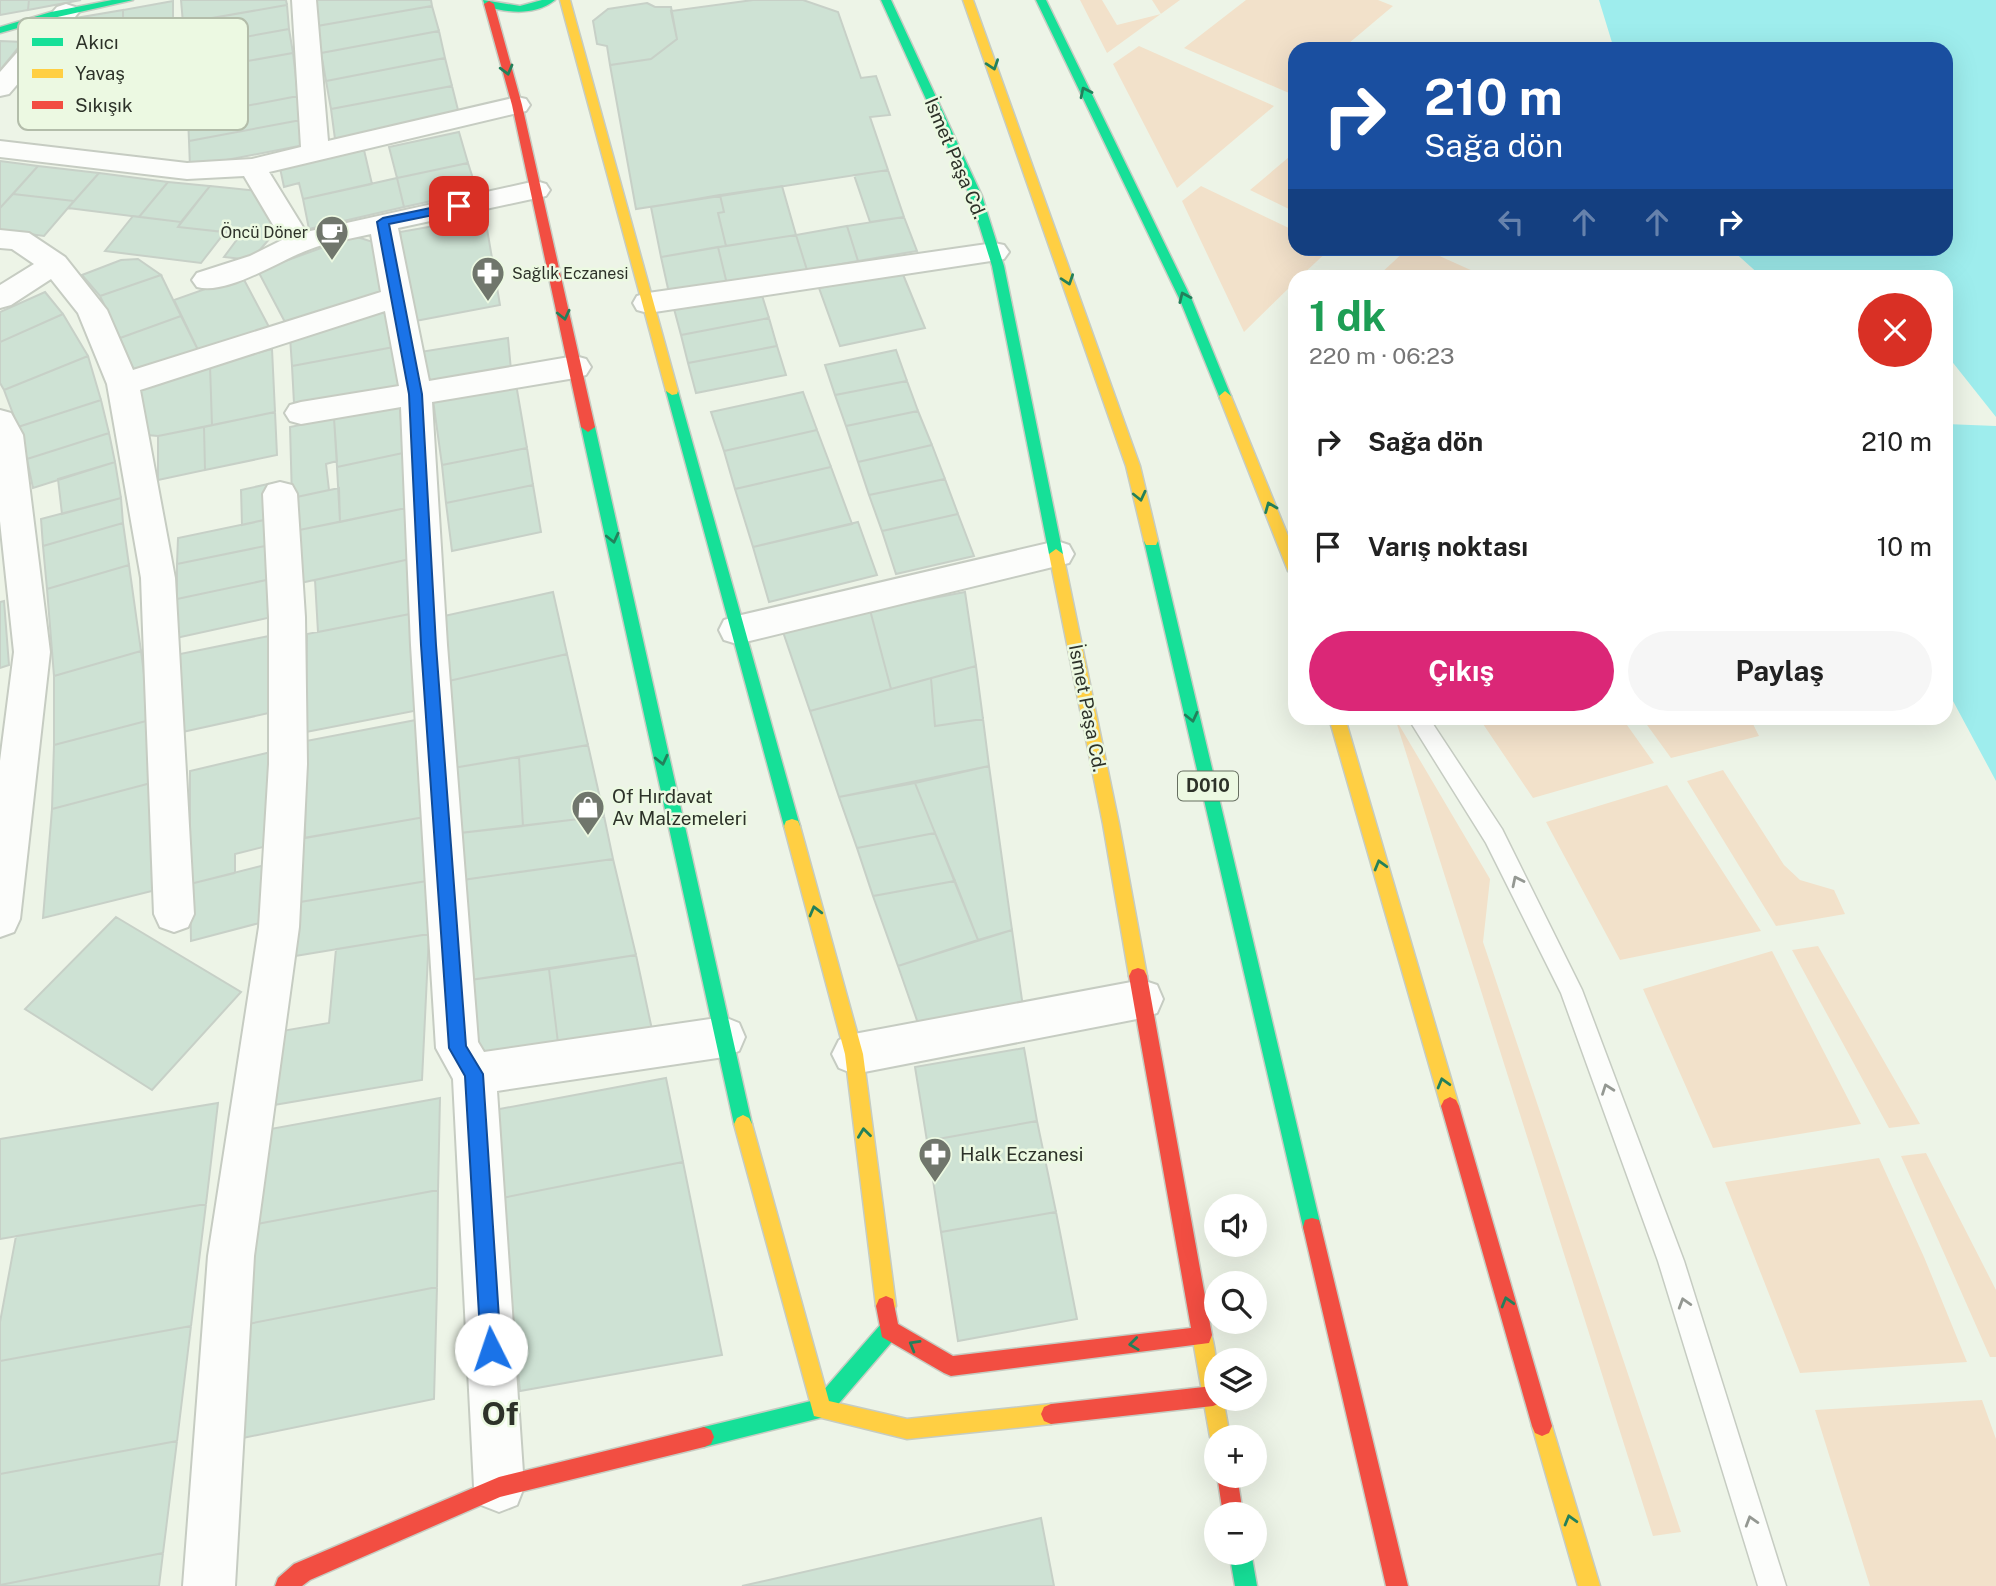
<!DOCTYPE html>
<html lang="tr">
<meta charset="utf-8">
<style>
body{margin:0;font-family:"Public Sans",sans-serif;background:#f6f6f6;color:#222;height:100vh;display:flex;flex-direction:column;font-size:26px;white-space:nowrap}
*{box-sizing:border-box;margin:0}
p{font-size:23px;color:#767676}
.icon{flex:none;width:38px;height:38px;fill:none;stroke:currentColor;stroke-width:2;stroke-linecap:round;stroke-linejoin:round}
.map{position:relative;flex:1;overflow:hidden}
.drawer{position:absolute;left:1288px;top:270px;width:665px;height:455px;display:flex;flex-direction:column;background:#fff;border-radius:21px;box-shadow:0 7px 28px #0002}
.drawer>*{flex:none}
.top-card{position:absolute;left:1288px;top:42px;width:665px;height:214px;border-radius:21px;box-shadow:0 7px 28px #0002;background:#1a4fa0;color:#fff;overflow:hidden}
.buttons{position:absolute;left:1204px;top:1194px;display:grid;gap:14px}
.buttons a{display:grid;place-items:center;width:63px;height:63px;border-radius:50%;background:#fff;box-shadow:0 7px 28px #0002;font-size:35px}
.pin{position:absolute;display:grid;place-items:center;width:60px;height:60px;color:#fff;margin:-30px;border-radius:14px;box-shadow:0 4px 10px #0006}
.me{position:absolute;width:77px;margin:-38px;rotate:356deg;stroke-linejoin:round;filter:drop-shadow(0 0 5px #0008)}
.turn{display:flex;align-items:center;gap:24px;height:147px;padding:0 21px;font-size:32px}
.turn .icon{width:91px;height:91px;stroke-width:2.5}
.turn b{display:block;font-size:49px;line-height:60px}
.lanes{display:flex;align-items:center;height:66px;padding:0 21px;background:#0003;justify-content:center;gap:35px;direction:ltr}
.lanes .off{opacity:.35}
.round{display:grid;place-items:center;flex:none;width:74px;height:74px;border-radius:37px;background:#f6f6f6}
.head{display:flex;align-items:center;justify-content:space-between;height:119px;padding:0 21px}
h1{font-size:42px;font-weight:700;line-height:52px;color:#1e9e55}
.primary-button{display:flex;gap:14px;margin-top:auto;padding:14px 21px}
.primary-button a{flex:1;height:80px;border-radius:42px;background:#db2777;color:#fff;font-size:28px;font-weight:700;line-height:80px;text-align:center}
.primary-button a+a{background:#f6f6f6;color:#222}
ul{padding:0;list-style:none}
li{display:flex;align-items:center;gap:21px;height:105px;padding:0 21px}
li div{flex:1}
li b{display:block;font-size:26px}
li em{font-style:normal}
.map>svg:first-child{display:block}
</style>
<div class="map">
<svg width="1996" height="1586" viewBox="0 0 1996 1586">
<rect width="100%" height="100%" fill="#edf4e7"/>
<!-- green -->
<path fill="#f2e1ca" d="M1080,0H1102L1117,25L1161,14L1152,0H1180L1107,53Z
M1246,0H1378L1393,6L1342,49H1295V88L1289,93L1184,48Z
M1139,46L1274,106L1177,188L1113,64Z
M1295,152V212L1250,190Z
M1201,186L1295,231V248L1330,249L1301,276H1295V282L1244,332L1182,201Z
M1407,249H1424L1484,276H1378Z
M1395,718L1490,879L1483,942L1681,1532L1653,1536Z
M1479,718H1622L1654,763L1533,798Z
M1642,718H1735L1753,724L1759,736L1671,758Z
M1723,770L1784,865L1800,880L1834,890L1845,914L1776,926L1687,781Z
M1667,785L1761,931L1620,960L1546,822Z
M1818,946L1920,1124L1889,1128L1792,950Z
M1772,951L1861,1124L1713,1148L1643,989Z
M1926,1153L1996,1290V1357H1990L1901,1156Z
M1879,1158L1924,1257L1967,1362L1800,1373L1725,1182Z
M1982,1400L1996,1439V1586H1870L1815,1410Z"/>
<!-- water -->
<path fill="#9eeded" d="M1599,0H1996V417L1946,354V276H1761L1731,249L1946,248V49H1614Z
M1946,424L1996,426V781L1946,688Z"/>
<!-- building -->
<path fill="#cee2d4" stroke="#c7d0c7" stroke-width="2" d="M0,0H29L28,10L0,15Z
M29,0H81L28,10Z
M181,0H286L287,5L183,23Z
M312,0H431L432,6L317,26Z
M753,0H803L838,12L861,78L876,76L890,115L870,117L888,170L636,209L610,65L651,59L677,39L671,11Z
M173,1V54L123,60V10Z
M647,3L655,7H671L677,39L651,59L610,65L607,46L597,44L593,21L608,9Z
M287,5L289,29L184,48L183,23Z
M432,6L439,31L321,53L317,26Z
M123,10V37L58,45L76,18Z
M289,29L293,53L185,72L184,48Z
M439,31L445,58L326,81L321,53Z
M0,41L23,42L0,70Z
M293,53L298,96L188,117L185,72Z
M445,58L452,86L331,109L326,81Z
M452,86L459,114L335,139L331,109Z
M298,96L301,120L189,141L188,117Z
M301,120L304,145L190,167L189,141Z
M459,132L468,163L397,178L389,147Z
M364,150L372,184L303,199L299,183L284,187L280,168Z
M0,161L38,166L0,208Z
M468,163L477,191L404,207L397,178Z
M38,166L99,173L74,201L13,194Z
M888,170L904,217L870,222L854,175Z
M99,173L168,182L139,217L68,208Z
M397,178L404,207L309,229L303,199Z
M168,182L210,186L181,222L139,217Z
M210,186L259,191L278,229L251,260L224,257L241,234L178,227Z
M782,186L796,235L726,246L718,213L724,212L720,195Z
M13,194L74,201L44,236L0,230V208Z
M720,195L724,212L718,213L726,246L661,257L651,207Z
M133,216L181,222L178,227L225,232L201,263L105,251Z
M485,217L500,305L410,322L400,232Z
M904,217L917,251L858,261L847,226Z
M847,226L858,261L807,270L796,235Z
M796,235L807,270L727,284L718,247Z
M354,236L376,243L381,292L286,324L258,271Z
M718,247L727,284L669,293L661,257Z
M138,259L161,275L100,296L82,275L121,260Z
M902,272L925,328L840,346L819,288Z
M161,275L181,316L120,338L100,296Z
M242,276L269,327L199,352L174,300Z
M760,289L769,318L681,335L673,305Z
M45,292L63,314L0,342V312Z
M388,309L394,347L292,366L290,337Z
M63,314L88,356L4,390L0,383V342Z
M181,316L199,352L136,375L120,338Z
M769,318L777,346L688,363L681,335Z
M508,338L511,370L421,385L420,352Z
M777,346L786,375L696,393L688,363Z
M394,347L400,386L294,403L292,366Z
M272,349L275,412L212,425L210,366Z
M896,350L907,381L835,395L825,365Z
M88,356L101,400L18,427L4,390Z
M210,366L212,425L158,436L147,435L139,388Z
M907,381L918,411L846,426L835,395Z
M516,384L527,448L442,465L433,400Z
M803,392L817,430L724,451L711,412Z
M101,400L109,433L27,459L18,427Z
M400,405L403,453L337,467L334,418Z
M918,411L932,445L858,462L846,426Z
M275,412L277,455L205,470L204,427Z
M334,418L337,461L326,464L329,490L292,498L290,427Z
M204,427L205,470L158,480V436Z
M817,430L831,467L735,489L724,451Z
M109,433L115,462L33,488L27,459Z
M932,445L945,479L869,495L858,462Z
M527,448L533,485L446,503L442,465Z
M403,453L406,508L340,522L337,467Z
M115,462L121,498L62,514L58,479Z
M831,467L852,524L753,547L735,489Z
M945,479L958,514L882,531L869,495Z
M268,484L269,519L242,525L241,490Z
M533,485L541,532L452,551L446,503Z
M339,488L340,522L294,531L292,498Z
M121,498L123,523L43,546L41,519Z
M406,508L410,559L296,584L294,531Z
M958,514L974,556L896,574L882,531Z
M269,519L270,545L177,564L178,538Z
M858,522L877,575L769,602L753,547Z
M123,523L129,565L47,589L43,546Z
M270,545L271,579L177,599V564Z
M410,559L415,613L318,632L315,580Z
M129,565L141,651L54,676L47,589Z
M271,579L272,617L176,638L177,599Z
M553,592L567,654L440,683L435,618Z
M965,592L976,666L891,689L870,610Z
M4,601L9,665L0,668V602Z
M870,610L891,689L810,711L782,629Z
M415,613L419,710L306,732L307,634Z
M269,636V713L178,733L180,654Z
M141,651L150,720L54,745V676Z
M567,654L588,745L447,769L440,683Z
M976,666L983,719L935,726L931,678Z
M931,678L935,726L983,719L989,766L839,797L810,711Z
M421,719L425,817L305,838L306,741Z
M150,720L151,783L52,809L54,745Z
M588,745L604,816L523,826L519,757Z
M271,752L275,844L235,854V873L190,884V771Z
M519,757L523,826L452,834L447,769Z
M989,766L1012,930L978,940L915,783Z
M151,783L152,891L43,918L52,809Z
M915,783L935,833L857,848L839,797Z
M604,816L613,859L455,881L452,834Z
M425,817L427,881L294,903L297,839Z
M935,833L955,881L873,896L857,848Z
M613,859L636,955L463,981L455,881Z
M265,865L267,921L191,941L190,884Z
M427,881L429,934L289,957L294,903Z
M955,881L978,940L898,966L873,896Z
M116,917L241,992L152,1090L25,1009Z
M1012,930L1023,1007L920,1029L898,966Z
M429,934L422,1080L268,1106L276,1032L329,1023L336,949Z
M636,955L654,1039L559,1051L549,969Z
M549,969L559,1051L469,1061L463,981Z
M1024,1048L1037,1121L927,1141L915,1067Z
M666,1078L683,1162L502,1198L494,1110Z
M440,1098L438,1190L257,1224L265,1130Z
M218,1103L206,1204L0,1239V1139Z
M1037,1121L1056,1212L941,1232L927,1141Z
M683,1162L722,1355L520,1391L502,1198Z
M438,1190L437,1287L248,1324L257,1224Z
M206,1204L191,1326L0,1361V1322L16,1236Z
M1056,1212L1077,1319L958,1341L941,1232Z
M437,1287L434,1399L238,1439L248,1324Z
M191,1326L177,1441L0,1474V1361Z
M177,1441L163,1553L0,1585V1474Z
M1041,1518L1054,1586H742Z
M163,1553L159,1586H0V1585Z"/>
<g fill="none" stroke-linecap="round" stroke-linejoin="round">
<defs>
<path id="lane" d="M1408,718H1429L1502,829L1582,990L1684,1261L1786,1586H1758L1658,1261L1561,993L1486,843Z"/>
<path id="street" d="M292,0H316L328,141L517,97L526,99L530,105L526,111L269,172L306,232L536,181L546,184L550,190L546,196L398,228L429,381L575,356L586,359L591,367L586,375L575,378L432,402L447,645L478,1042L484,1052L724,1017L739,1023L745,1037L739,1051L724,1057L497,1091L524,1487L517,1505L499,1512L481,1505L474,1487L453,1079L436,1048L411,645L401,407L301,424L290,421L285,413L290,405L301,402L399,386L385,311L140,390L175,578L194,914L188,927L174,932L160,927L154,914L141,578L107,384L78,313L51,279L11,305L0,308V285L34,264L12,249L0,248V230L29,233L65,257L107,310L133,370L381,292L371,234C350,239 327,242 308,250C278,261 228,295 197,287L192,280L197,273L250,256L282,240L244,176L187,179L0,157V141L187,163L252,159L301,147Z
M66,4L75,7L79,12L75,17L9,94L0,96V72L57,7Z
M994,243L1004,245L1009,252L1004,259L648,313L637,310L633,303L637,296L648,293Z
M0,410L11,413L23,435L50,652L20,919L14,932L0,937V761L14,652L0,521Z
M280,482L292,485L297,494L305,617L307,764L299,927L254,1256L235,1586H183L208,1256L259,927L269,764V617L263,494L268,485Z
M1057,541L1069,545L1074,554L1069,563L737,644L724,640L719,630L724,620L737,616Z
M1142,980L1157,985L1163,999L1157,1013L1142,1018L854,1074L839,1068L832,1054L839,1040L854,1034Z"/>
<path id="fast" d="M112,0H133L53,18L0,33V27L51,12Z
M483,0L520,6L542,0H555C535,16 508,13 485,6Z
M881,0H891L982,196L1004,266L1063,554L1061,558L1056,559L1049,554L992,266L970,196Z
M1036,0H1046L1192,300L1231,396L1230,399H1220L1219,396L1180,300Z
M672,387L678,391L800,826L798,831L792,833L786,831L784,826L666,391Z
M588,422L595,427L752,1124L749,1130L743,1133L737,1130L734,1124L581,427Z
M1151,536L1158,541L1321,1227L1319,1234L1312,1236L1305,1234L1303,1227L1144,541Z
M889,1320L896,1323L899,1330L896,1337L828,1416L704,1447L697,1444L694,1437L697,1430L704,1427L815,1400L882,1323Z
M1229,1552H1251L1257,1586H1235Z"/>
<path id="slow" d="M560,0H570L678,391L677,394L672,395L666,391Z
M963,0H973L1140,466L1158,541L1156,545H1146L1144,541L1126,466Z
M1225,391L1231,396L1295,553V576L1288,571L1219,396Z
M1056,549L1063,554L1119,824L1147,976L1144,982L1138,984L1132,982L1129,976L1103,824L1049,554Z
M1329,718H1345L1459,1106L1456,1112L1450,1115L1444,1112L1441,1106Z
M792,819L798,821L800,826L863,1054L896,1306L893,1313L886,1316L879,1313L876,1306L845,1054L784,826L786,821Z
M743,1115L749,1118L752,1124L829,1401L907,1419L1051,1404L1058,1407L1061,1414L1058,1421L1051,1424L907,1439L814,1416L734,1124L737,1118Z
M1202,1325L1209,1328C1218,1350 1216,1375 1216,1398H1223L1230,1437H1216V1446L1210,1437L1192,1335L1195,1328Z
M1542,1416L1549,1419L1552,1426L1600,1586H1578L1532,1426L1535,1419Z"/>
<path id="jam" d="M489,1L494,4L522,105L595,427L588,432L581,427L512,105L484,4Z
M1138,968L1144,970L1147,976L1212,1335L1209,1343L951,1376L944,1373L882,1337L876,1306L879,1299L886,1296L893,1299L898,1324L953,1356L1191,1328L1129,976L1132,970Z
M1450,1097L1456,1100L1459,1106L1552,1426L1549,1433L1542,1436L1535,1433L1532,1426L1441,1106L1444,1100Z
M1312,1218L1319,1220L1321,1227L1408,1586H1386L1303,1227L1305,1220Z
M1213,1386L1216,1387V1398H1222L1220,1403L1213,1406L1051,1424L1044,1421L1041,1414L1044,1407L1051,1404Z
M704,1427L711,1430L714,1437L711,1444L704,1447L500,1497L310,1580L302,1586H275L278,1578L294,1564L499,1477Z
M1217,1475H1237L1243,1514H1223Z"/>
</defs>
<!-- lane casing -->
<use href="#lane" stroke="#c6ccc2" stroke-width="3"/>
<!-- street casing -->
<use href="#street" stroke="#c6ccc2" stroke-width="4"/>
<!-- fast casing -->
<use href="#fast" stroke="#c6ccc2" stroke-width="3"/>
<!-- slow casing -->
<use href="#slow" stroke="#c6ccc2" stroke-width="3"/>
<!-- jam casing -->
<use href="#jam" stroke="#c6ccc2" stroke-width="3"/>
<!-- lane -->
<use href="#lane" fill="#fcfdfb" fill-rule="evenodd"/>
<!-- street -->
<use href="#street" fill="#fcfdfb" fill-rule="evenodd"/>
<!-- fast -->
<use href="#fast" fill="#16e098" fill-rule="evenodd"/>
<!-- slow -->
<use href="#slow" fill="#ffcf43" fill-rule="evenodd"/>
<!-- jam -->
<use href="#jam" fill="#f24e42" fill-rule="evenodd"/>
</g>
<!-- one-way arrows -->
<defs><path id="oneway-chevron" d="M-2-3.5L2.5 0L-2 3.5" fill="none" stroke-width="1.6" stroke-linecap="round" stroke-linejoin="round" transform="scale(1.75)"/></defs>
<g stroke="#23805b">
<use href="#oneway-chevron" transform="translate(993 65) rotate(71)"/>
<use href="#oneway-chevron" transform="translate(507 70) rotate(75)"/>
<use href="#oneway-chevron" transform="translate(1085 92) rotate(-116)"/>
<use href="#oneway-chevron" transform="translate(1068 280) rotate(71)"/>
<use href="#oneway-chevron" transform="translate(1184 297) rotate(-114)"/>
<use href="#oneway-chevron" transform="translate(564 315) rotate(77)"/>
<use href="#oneway-chevron" transform="translate(1140 496) rotate(77)"/>
<use href="#oneway-chevron" transform="translate(1270 507) rotate(-112)"/>
<use href="#oneway-chevron" transform="translate(613 538) rotate(77)"/>
<use href="#oneway-chevron" transform="translate(1192 717) rotate(77)"/>
<use href="#oneway-chevron" transform="translate(662 760) rotate(77)"/>
<use href="#oneway-chevron" transform="translate(1380 865) rotate(-106)"/>
<use href="#oneway-chevron" transform="translate(815 911) rotate(-105)"/>
<use href="#oneway-chevron" transform="translate(1443 1083) rotate(-106)"/>
<use href="#oneway-chevron" transform="translate(864 1133) rotate(-97)"/>
<use href="#oneway-chevron" transform="translate(1507 1302) rotate(-106)"/>
<use href="#oneway-chevron" transform="translate(1134 1344) rotate(173)"/>
<use href="#oneway-chevron" transform="translate(914 1345) rotate(-150)"/>
<use href="#oneway-chevron" transform="translate(1570 1520) rotate(-106)"/>
</g>
<g stroke="#949892">
<use href="#oneway-chevron" transform="translate(1517 881) rotate(-116)"/>
<use href="#oneway-chevron" transform="translate(1607 1089) rotate(-110)"/>
<use href="#oneway-chevron" transform="translate(1684 1303) rotate(-107)"/>
<use href="#oneway-chevron" transform="translate(1751 1521) rotate(-107)"/>
</g>
<!-- route -->
<path fill="#1a73e8" stroke="#114b97" stroke-width="2" d="M459,202L463,203V209L389,224L422,394L436,645L466,1046L483,1074L501,1349L498,1356L491,1359L484,1356L481,1349L465,1076L449,1048L421,645L409,394L377,222L383,218Z"/>
<!-- icons -->
<defs>
<symbol id="cafe-pin" viewBox="-11 -11 22 30"><path d="M0 17L-7.5 6A9.5 9.5 0 1 1 7.5 6Z" fill="#70766c" stroke="#ecf9e2"/><path d="M-5.5-4.5H6V0H3Q3 3.5 0 3.5H-2.5Q-5.5 3.5-5.5 0ZM3-3.2v2h1.7v-2ZM-6 4.5H4V6H-6Z" fill="#fff"/></symbol>
<symbol id="pharmacy-pin" viewBox="-11 -11 22 30"><path d="M0 17L-7.5 6A9.5 9.5 0 1 1 7.5 6Z" fill="#70766c" stroke="#ecf9e2"/><path d="M-2-6h4v4h4v4h-4v4h-4v-4h-4v-4h4Z" fill="#fff"/></symbol>
<symbol id="shop-pin" viewBox="-11 -11 22 30"><path d="M0 17L-7.5 6A9.5 9.5 0 1 1 7.5 6Z" fill="#70766c" stroke="#ecf9e2"/><path d="M-5-2.5h2.3a2.7 3.5 0 0 1 5.4 0H5L5.5 6h-11ZM-1.5-2.5h3a1.5 2.3 0 0 0-3 0Z" fill="#fff"/></symbol>
</defs>
<g fill-rule="evenodd">
<use href="#cafe-pin" x="313" y="213" width="38" height="52"/>
<use href="#pharmacy-pin" x="469" y="254" width="38" height="52"/>
<use href="#shop-pin" x="569" y="788" width="38" height="52"/>
<use href="#pharmacy-pin" x="916" y="1135" width="38" height="52"/>
</g>
<g text-anchor="middle" stroke-width="5" stroke-linejoin="round" paint-order="stroke">
<!-- far-poi labels -->
<g font-size="16" fill="#2d3229" stroke="#ecf9e2" text-anchor="end">
<text x="308" y="238">Öncü Döner</text>
<text x="512" y="279" text-anchor="start">Sağlık Eczanesi</text>
</g>
<!-- shield labels -->
<rect fill="#ecf9e2" stroke="#666e60" stroke-width="2" x="1178" y="771.5" width="60" height="29" rx="5"/>
<g font-size="18" font-weight="bold" fill="#2d3229">
<text x="1208" y="792">D010</text>
</g>
<!-- street labels -->
<g font-size="19" fill="#2d3229" stroke="#ecf9e2">
<text transform="translate(956 158) rotate(67)" y="7">İsmet Paşa Cd.</text>
<text transform="translate(1088 708) rotate(79)" y="7">İsmet Paşa Cd.</text>
</g>
<!-- poi labels -->
<g font-size="19" fill="#2d3229" stroke="#ecf9e2" text-anchor="start">
<text x="612" y="803">Of Hırdavat<tspan x="612" dy="22">Av Malzemeleri</tspan></text>
<text x="960" y="1161">Halk Eczanesi</text>
</g>
<!-- near-district labels -->
<g font-size="32" font-weight="bold" fill="#2d3229" stroke="#ecf9e2">
<text x="500" y="1425">Of</text>
</g>
</g>
<!-- legend -->
<rect x="18" y="18" width="230" height="112" rx="10" fill="#ecf9e2" stroke="#b3bdaa" stroke-width="2"/>
<rect x="32" y="38" width="31" height="8" fill="#16e098"/>
<rect x="32" y="69" width="31" height="9" fill="#ffcf43"/>
<rect x="32" y="101" width="31" height="8" fill="#f24e42"/>
<g font-size="19" fill="#2d3229">
<text x="75" y="49">Akıcı</text>
<text x="75" y="80">Yavaş</text>
<text x="75" y="112">Sıkışık</text>
</g>
</svg>
<div class="buttons">
<a><svg class="icon" aria-label="sound" viewBox="0 0 24 24"><path d="M4 9h4l5-4v14l-5-4H4zM17 9q2 3 0 6"/></svg></a>
<a><svg class="icon" aria-label="search" viewBox="0 0 24 24"><circle cx="10" cy="10" r="6"/><path d="M15 15l6 6"/></svg></a>
<a><svg class="icon" aria-label="layers" viewBox="0 0 24 24"><path d="M12 4l9 5-9 5-9-5zM3 14l9 5 9-5"/></svg></a>
<a>+</a>
<a>−</a>
</div>
<div class="pin" style="left:459px;top:206px;background:#d93025"><svg class="icon" aria-label="arrive" viewBox="0 0 24 24"><path d="M6 21V4h12l-3 4 3 4H6"/></svg></div>
<svg class="me" style="left:491px;top:1349px" viewBox="-20 -20 40 40"><circle r="19" fill="#fff"/><path d="M0-13L10 11 0 6-10 11z" fill="#1a73e8"/></svg>
<div class="top-card">
<div class="turn"><svg class="icon" aria-label="right" viewBox="0 0 24 24"><path d="M7 20v-9h11M14 6l5 5-5 5"/></svg><div><b>210 m</b>Sağa dön</div></div>
<div class="lanes"><svg class="icon off" aria-label="left" viewBox="0 0 24 24"><path d="M17 20v-9H6M10 6l-5 5 5 5"/></svg><svg class="icon off" aria-label="ahead" viewBox="0 0 24 24"><path d="M12 20V5M6 11l6-6 6 6"/></svg><svg class="icon off" aria-label="ahead" viewBox="0 0 24 24"><path d="M12 20V5M6 11l6-6 6 6"/></svg><svg class="icon" aria-label="right" viewBox="0 0 24 24"><path d="M7 20v-9h11M14 6l5 5-5 5"/></svg></div>
</div>
<section class="drawer">
<div class="head"><div><h1>1 dk</h1><p>220 m · 06:23</p></div><a class="round" style="background:#d93025;color:#fff"><svg class="icon" aria-label="close" viewBox="0 0 24 24"><path d="M6 6l12 12M18 6L6 18"/></svg></a></div>
<ul>
<li><svg class="icon" aria-label="right" viewBox="0 0 24 24"><path d="M7 20v-9h11M14 6l5 5-5 5"/></svg><div><b>Sağa dön</b></div><em>210 m</em></li>
<li><svg class="icon" aria-label="arrive" viewBox="0 0 24 24"><path d="M6 21V4h12l-3 4 3 4H6"/></svg><div><b>Varış noktası</b></div><em>10 m</em></li>
</ul>
<div class="primary-button"><a>Çıkış</a><a>Paylaş</a></div>
</section>
</div>
